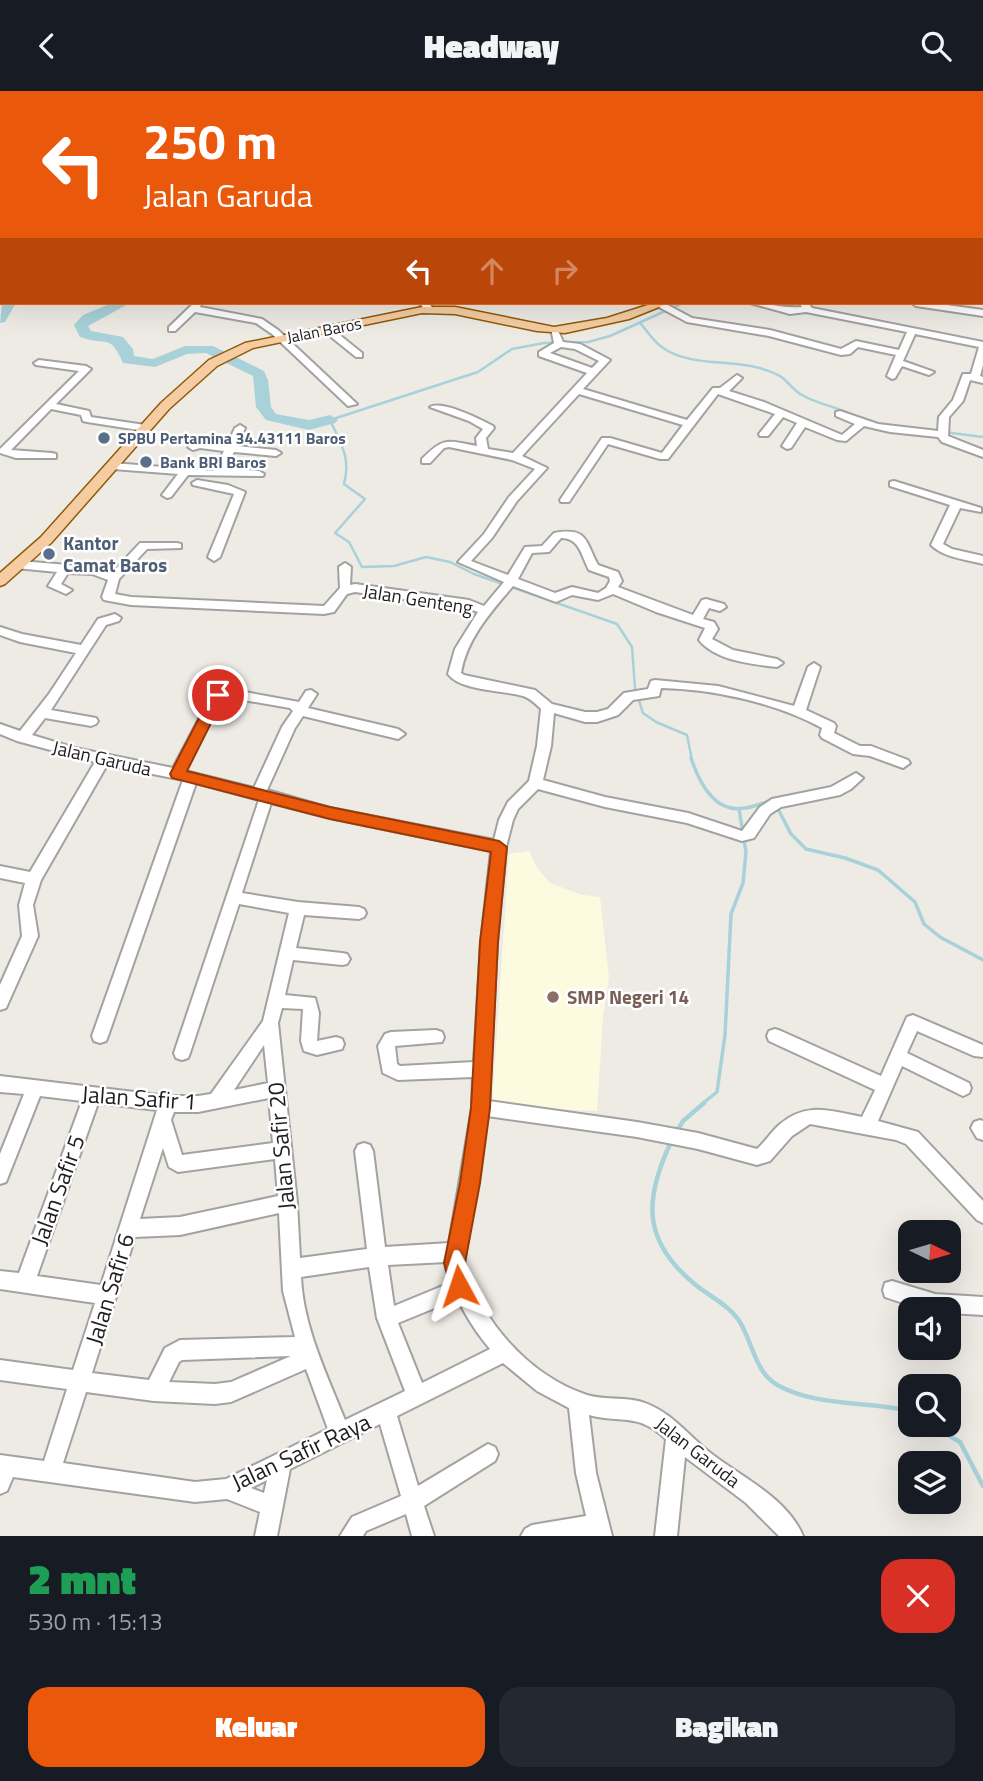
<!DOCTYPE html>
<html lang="id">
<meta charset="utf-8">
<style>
body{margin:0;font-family:"Titillium Web",sans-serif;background:#242831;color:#f1f3f6;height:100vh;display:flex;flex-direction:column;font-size:26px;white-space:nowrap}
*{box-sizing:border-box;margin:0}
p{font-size:23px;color:#9ea1a6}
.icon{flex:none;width:38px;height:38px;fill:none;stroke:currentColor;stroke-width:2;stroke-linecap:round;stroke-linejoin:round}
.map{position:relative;height:1445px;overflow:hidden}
.details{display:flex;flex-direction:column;background:#171b24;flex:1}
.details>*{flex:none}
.top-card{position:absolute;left:0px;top:0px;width:984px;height:214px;box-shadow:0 7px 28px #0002;background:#ea580c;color:#fff;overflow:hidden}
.needle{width:46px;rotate:95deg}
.tools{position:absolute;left:898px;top:1129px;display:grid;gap:14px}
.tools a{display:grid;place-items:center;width:63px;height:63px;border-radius:14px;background:#171b24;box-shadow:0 7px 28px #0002;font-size:35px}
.pin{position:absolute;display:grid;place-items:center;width:60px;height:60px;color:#fff;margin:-30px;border:4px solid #fff;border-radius:50%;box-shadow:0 2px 7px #0007}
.me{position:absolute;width:77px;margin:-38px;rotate:355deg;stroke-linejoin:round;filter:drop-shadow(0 0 5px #0008)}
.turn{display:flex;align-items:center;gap:24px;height:147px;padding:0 28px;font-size:32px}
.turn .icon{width:91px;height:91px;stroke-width:2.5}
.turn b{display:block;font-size:49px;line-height:60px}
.lanes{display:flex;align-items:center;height:66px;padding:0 28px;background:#0003;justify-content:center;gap:35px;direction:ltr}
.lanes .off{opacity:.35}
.round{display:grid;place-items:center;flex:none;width:74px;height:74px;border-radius:21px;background:#242831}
.overview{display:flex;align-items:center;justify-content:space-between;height:119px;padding:0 28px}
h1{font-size:42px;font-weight:800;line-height:52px;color:#1e9e55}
.action{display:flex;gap:14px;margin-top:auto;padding:14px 28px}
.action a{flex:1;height:80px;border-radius:21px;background:#ea580c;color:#fff;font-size:28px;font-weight:800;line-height:80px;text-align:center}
.action a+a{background:#242831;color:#f1f3f6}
header{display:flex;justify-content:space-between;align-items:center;height:91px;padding:0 28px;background:#171b24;font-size:32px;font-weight:800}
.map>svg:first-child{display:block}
</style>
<header><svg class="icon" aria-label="back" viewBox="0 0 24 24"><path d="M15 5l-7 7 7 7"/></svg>Headway<svg class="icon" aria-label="search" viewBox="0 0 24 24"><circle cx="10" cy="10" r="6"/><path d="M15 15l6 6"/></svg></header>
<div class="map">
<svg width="983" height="1445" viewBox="0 0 983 1445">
<rect width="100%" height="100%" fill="#eeebe5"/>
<!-- education -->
<path fill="#fdfbdf" d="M529,760L537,777L550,792L582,804L600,806L609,887L603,925L597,1020L492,1015L509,763Z"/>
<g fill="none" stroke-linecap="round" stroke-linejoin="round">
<!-- stream-far2 -->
<path stroke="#a8d1d9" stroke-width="2.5" d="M683,212L610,245L588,251L544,252L512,258L478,281L330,329C341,353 351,366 344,393L365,408L335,442L349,451L362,476L394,475L426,466L450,471L474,483L617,533L632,556L635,597L643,622L656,631L687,644L692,669
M641,233C648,241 654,251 663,257C696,279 742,265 778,284C787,288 792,299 802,304C819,314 839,316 857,326
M905,336L983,346"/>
<!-- stream-far1 -->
<path stroke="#a8d1d9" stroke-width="3.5" d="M691,667C699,691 714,723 745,717C755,716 763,711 773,710
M777,716L791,743L806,758L845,767L878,779L915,811L924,833L940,846L983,869
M702,1013L717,1001L725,944L731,823L743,792L746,761L739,718"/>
<!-- stream -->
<path stroke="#a8d1d9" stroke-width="4.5" d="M676,1042L683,1030L704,1012
M672,1049C643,1109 642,1151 697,1195C711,1206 728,1214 738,1228C753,1250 754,1282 779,1295C819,1316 868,1310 910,1320
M931,1334L960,1351L983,1395"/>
<!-- river -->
<path fill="#a8d1d9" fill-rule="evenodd" d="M5,0H16L17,2H6Z
M48,0H58V2H48Z
M2,212H16L5,231L0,232Z
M112,212H130L88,235L91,240L123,246L133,258L134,265L153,268L185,255H213L264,280L268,289L271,316L276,323L309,329L330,324L338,329L335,332L309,339L266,329L256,316L253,285L206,262L187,263L155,276L123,272C110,242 109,256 80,246L74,234L83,224Z"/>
<defs>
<path id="minor" d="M129,0L151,2H129Z
M194,212H202L200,216L262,228L278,239L357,313L348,315L272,243L256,232L195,221L175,240H169V236Z
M419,212H428L434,218L427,220Z
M656,212H664L692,227L770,239L841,258L856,250L899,259L907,241L806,221L790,223L750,212C767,211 784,218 802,216L799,212H808L812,217L983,251V274L980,285L983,286V292L970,289L963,310L949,326L948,345L983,359V366L942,351L938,346L890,341L864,335L846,350L837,349L805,336L791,357L787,358L782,355L797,332L783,326L768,345H760L759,343L775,323L718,303L668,368H660L608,353L569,411H561L560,409L602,347H610L662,362L683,334L579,303L522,365L547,377L517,410L492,447L471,470L508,484L525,456L542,455L554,442C588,436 585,450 598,474L618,481L622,490L618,496L693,524L702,509L706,508L724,513L726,516L720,520L709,517L703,528L714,531L718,538L712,548L733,559L777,568L783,572L777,576C752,573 716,570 699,549L705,537L656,521L613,503L598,509L572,504L556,511L513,495C491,521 467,547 461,582L464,584L535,599L552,613L585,621H597L608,618L624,602L648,598L651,590L655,589L718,595L794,615L808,576L814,572L820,576L806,619L834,632L836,635L834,642L860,655H871L908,669L910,672L903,677L870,665L853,663L822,647L820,644L822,637C776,612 714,598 661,597L659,605L633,609L618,624L597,631H585L554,622L551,655L543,689L605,706L688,722L742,740L760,716L772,708L831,696L856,682L863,687L851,698L840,704L781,716L770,723L754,747L742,750L687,732L605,716L538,698L518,718L513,729L506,756L497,851L489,1010L637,1031L698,1042L757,1058C765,1051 771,1041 779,1034C807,1010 830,1020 862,1026L875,999L769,950L767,945L769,940L775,938L781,940L881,985L907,926L913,924L983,954V966L974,965L917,940L907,962L969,992L971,997L969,1002L963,1005L902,975L878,1030L918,1041L983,1110V1132L977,1129L906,1053L896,1049L810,1033L792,1045L770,1070L757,1074L698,1058L637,1046L487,1025L464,1172C481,1230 529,1285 587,1304C606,1310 627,1305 645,1312C672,1322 687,1343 708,1360C740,1386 786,1405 803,1445H779L746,1412L685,1366L677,1445H655L666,1348C637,1321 623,1333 589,1324L596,1382L612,1445H521L525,1438L532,1434L586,1425L576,1382L569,1317L537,1300L503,1272L397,1325L418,1395L488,1353L495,1356L498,1363L495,1370L424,1415L434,1445H412L406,1423L366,1440L363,1445H340L352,1426L401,1405L380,1333L290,1378L277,1445H255L260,1421L227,1408L195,1411L13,1386L7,1400L0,1403V1364L44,1370L67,1298L0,1289V1269L73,1279L95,1212L0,1198V1180L19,1182L82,1010L40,1005L6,1091L0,1093V1063L24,1003L0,1001V985L168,1005H198L211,1003L263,930L289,822L239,813L190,962L188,967L182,969L176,967L174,962L259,709L196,692L108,945L106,950L100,952L94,950L92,945L183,689L107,674L41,789L33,814L38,845L6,917L0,919V894L22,845L19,814L25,792L0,787V775L30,781L95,671L17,650L0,643V633L20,640L49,603L76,562L20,551L0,544V536L22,543L81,554L98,528L115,523L121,527L119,530L106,534L51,619L96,627L98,630L96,633L91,635L45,627L32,644L75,657L173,677L210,607L218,598L223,597L299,611L306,600L311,599L317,603L308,617L398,638L405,643L398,648L303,625L295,637L267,699L330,717L494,749L499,729L508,711L529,690L537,655L541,618C536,613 530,607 523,605C502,599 461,600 448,583L455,558L478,521L467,517L355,501L347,503L334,521L324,523L131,514L104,509L102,506L108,489L92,483L68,482L61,493L72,499L66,503L48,495L57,481L16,477L14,474L20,470L92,476L112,482L140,452H177L181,453V457L147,458L119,488L115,503L131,506L324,515L340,497L339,476L345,472L351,476L350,494L355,493L469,509L484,515L504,491L458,471L484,443L509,406L535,378L512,369L449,356L444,357L430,372H422V368C444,345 448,350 477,355L476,347L483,338L469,330L430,316C442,309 480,328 493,335L494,337L486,347L488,358L513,362L587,282L539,265V261L554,252L551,237H557L563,251L580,253L610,269L583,298L687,329L713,297H720L737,284L742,287L729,300L764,311L842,344L855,333L836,325V321L840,320L878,333L938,340L939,326L953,309L963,283H971L979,256L915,243L903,270L934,281L929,284L902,275L895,287L892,288L887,285L896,264L858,256L850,263L841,264L769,245L687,231L657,215ZM561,256L575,258L599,270L592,277L550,262ZM561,447C580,447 581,464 589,479L609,486L610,490L606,497L598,502L572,496L555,502L518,488L532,462L549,461ZM226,606L290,617L293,620L282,636L254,697L185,680L221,610ZM271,712L330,727L491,760L481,851L474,971L400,975L397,973L395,955L442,951L444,946L442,941L436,939L391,941L385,943L378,955L383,982L398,989L473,986L472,1017L449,1152L385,1156L373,1060L370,1054L364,1052L358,1054L355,1060L367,1158L300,1167L297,1112L278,932L282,917L303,918L301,950L304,960L317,964L342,958L344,953L342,948L336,946L317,950L319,922L315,907L285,904L293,869L342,874L347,873L350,868L347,863L342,862L296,857L304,824L359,828L364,826L366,822L364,818L359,816L298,811L242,802ZM264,954L268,992L234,999ZM269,1007L273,1052L182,1064L171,1029L174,1021H198ZM98,1012L157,1019L101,1194L37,1185ZM163,1057L169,1076L178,1081L275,1068L278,1105L180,1126L140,1128ZM279,1122L283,1200L295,1246L180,1249L165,1257L149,1289L92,1282L135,1146L180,1144ZM446,1171C452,1203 469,1233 490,1258L422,1292L398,1232L452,1210L454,1203L452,1196L445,1194L394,1215L388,1174ZM369,1176L377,1227L405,1300L345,1329C327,1284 303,1235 301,1186ZM291,1265L231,1291L215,1293L169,1291L179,1271L182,1269ZM306,1278L328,1338L226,1388L195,1391L63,1372L86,1301L154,1310L215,1313L231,1311ZM267,1389L264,1402L251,1397Z
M912,212H932L983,219V225L916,215Z
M325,237H331L362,262V266H356L325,241Z
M39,269L86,275L91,278L56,313L89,320L91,326L145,334L150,337L145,340L87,331L83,330L81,324L51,318L11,359L52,362L56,363V367H16L0,362V358L79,280L36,274L34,272Z
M240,334L245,337L237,355L276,359L281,362L276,365L234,361L226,377L259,380L264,383L263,385L188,384L171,406L167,407L162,404L178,383L113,378L108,375L113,372L213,380L224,360L200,357L193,359L188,356L199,351L227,354L235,337Z
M197,389L228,394L245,401L220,466L214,470L208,466L234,403L193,394L192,392Z
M894,390L981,417V421L960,417L943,453L952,458L983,465V473C965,468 945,467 931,454L950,414L890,395V391Z
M980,1029L983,1030V1049L977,1047L971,1037L974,1031Z
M892,1190L935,1203L983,1206V1224L948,1222V1218C926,1218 906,1214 885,1206L883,1199L885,1192Z"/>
<path id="major" d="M982,172H983V178H982Z
M654,212H669L629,228L565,242L537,240L455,223L422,222L253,257L217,275L169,318L51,452L5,493L0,495V482L41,446L161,312L209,269L245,252L422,216H455L554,236L607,227Z"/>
</defs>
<!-- minor casing -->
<use href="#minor" stroke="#a2a2a2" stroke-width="4"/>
<!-- major casing -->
<use href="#major" stroke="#8f5b09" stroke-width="3"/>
<!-- minor -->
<use href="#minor" fill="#fff" fill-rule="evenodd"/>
<!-- major -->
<use href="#major" fill="#f6cda2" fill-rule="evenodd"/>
</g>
<!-- route -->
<path fill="#ea580c" stroke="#983908" stroke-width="2" d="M218,599L225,604L187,680L330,716L499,750L507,756L498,851L490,1017L480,1092L465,1172L470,1195L467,1203L459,1206L452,1203L444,1172L460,1092L471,1017L480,851L491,761L330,728L172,687L170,683L211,604Z"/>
<!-- markers -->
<g fill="#5c6f8a" stroke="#fff" stroke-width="2.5">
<circle cx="104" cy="347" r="7"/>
<circle cx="146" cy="371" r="7"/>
<circle cx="49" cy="463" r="7"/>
</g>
<circle fill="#8d6e63" stroke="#fff" stroke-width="2.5" cx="553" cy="906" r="7"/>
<g text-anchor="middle" stroke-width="5" stroke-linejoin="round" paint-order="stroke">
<!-- far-street labels -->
<g font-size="16" fill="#1e1e1e" stroke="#fff">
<text transform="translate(324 239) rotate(-11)" y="6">Jalan Baros</text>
</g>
<!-- far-service labels -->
<g font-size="16" font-weight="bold" fill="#4e5e75" stroke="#fff" text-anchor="start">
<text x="118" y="353">SPBU Pertamina 34.43111 Baros</text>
<text x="160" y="377">Bank BRI Baros</text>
</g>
<!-- service labels -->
<g font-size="19" font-weight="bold" fill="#4e5e75" stroke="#fff" text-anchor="start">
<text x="63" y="459">Kantor<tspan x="63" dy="22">Camat Baros</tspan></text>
</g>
<!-- street labels -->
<g font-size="19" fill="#1e1e1e" stroke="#fff">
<text transform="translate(418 508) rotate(9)" y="7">Jalan Genteng</text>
<text transform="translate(102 667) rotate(13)" y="7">Jalan Garuda</text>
<text transform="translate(698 1361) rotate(38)" y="7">Jalan Garuda</text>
</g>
<!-- education labels -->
<g font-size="19" font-weight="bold" fill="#785e54" stroke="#fff" text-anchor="start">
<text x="567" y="913">SMP Negeri 14</text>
</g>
<!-- near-street labels -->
<g font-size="23" fill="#1e1e1e" stroke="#fff">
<text transform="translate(139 1007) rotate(4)" y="8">Jalan Safir 1</text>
<text transform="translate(281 1055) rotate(-95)" y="8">Jalan Safir 20</text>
<text transform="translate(58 1099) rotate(-70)" y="8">Jalan Safir 5</text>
<text transform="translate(110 1198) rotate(-73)" y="8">Jalan Safir 6</text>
<text transform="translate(301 1361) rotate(-25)" y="8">Jalan Safir Raya</text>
</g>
</g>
</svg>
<div class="tools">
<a><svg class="needle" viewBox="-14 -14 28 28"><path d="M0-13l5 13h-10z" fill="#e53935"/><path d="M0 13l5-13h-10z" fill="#9ea1a6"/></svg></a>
<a><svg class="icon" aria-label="sound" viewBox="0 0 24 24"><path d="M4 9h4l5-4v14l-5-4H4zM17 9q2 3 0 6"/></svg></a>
<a><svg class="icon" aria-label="search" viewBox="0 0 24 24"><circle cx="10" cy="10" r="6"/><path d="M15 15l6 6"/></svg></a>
<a><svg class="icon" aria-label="layers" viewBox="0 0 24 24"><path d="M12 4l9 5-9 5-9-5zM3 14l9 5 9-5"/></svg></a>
</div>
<div class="pin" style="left:218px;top:604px;background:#d93025"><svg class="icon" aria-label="arrive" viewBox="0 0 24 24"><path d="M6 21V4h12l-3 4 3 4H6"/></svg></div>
<svg class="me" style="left:459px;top:1195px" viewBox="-20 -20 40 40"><path d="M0-17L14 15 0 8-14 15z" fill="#ea580c" stroke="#fff" stroke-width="4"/></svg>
<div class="top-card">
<div class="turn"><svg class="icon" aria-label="left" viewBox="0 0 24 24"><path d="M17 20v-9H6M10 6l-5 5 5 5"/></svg><div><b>250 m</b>Jalan Garuda</div></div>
<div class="lanes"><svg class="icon" aria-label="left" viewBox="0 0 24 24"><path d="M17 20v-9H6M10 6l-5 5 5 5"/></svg><svg class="icon off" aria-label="ahead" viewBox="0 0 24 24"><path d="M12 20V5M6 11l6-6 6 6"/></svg><svg class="icon off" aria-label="right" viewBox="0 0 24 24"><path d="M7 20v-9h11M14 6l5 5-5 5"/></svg></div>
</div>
</div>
<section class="details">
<div class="overview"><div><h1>2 mnt</h1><p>530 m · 15:13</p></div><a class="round" style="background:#d93025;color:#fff"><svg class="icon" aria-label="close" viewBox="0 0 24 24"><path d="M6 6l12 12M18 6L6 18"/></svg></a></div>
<div class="action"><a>Keluar</a><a>Bagikan</a></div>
</section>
